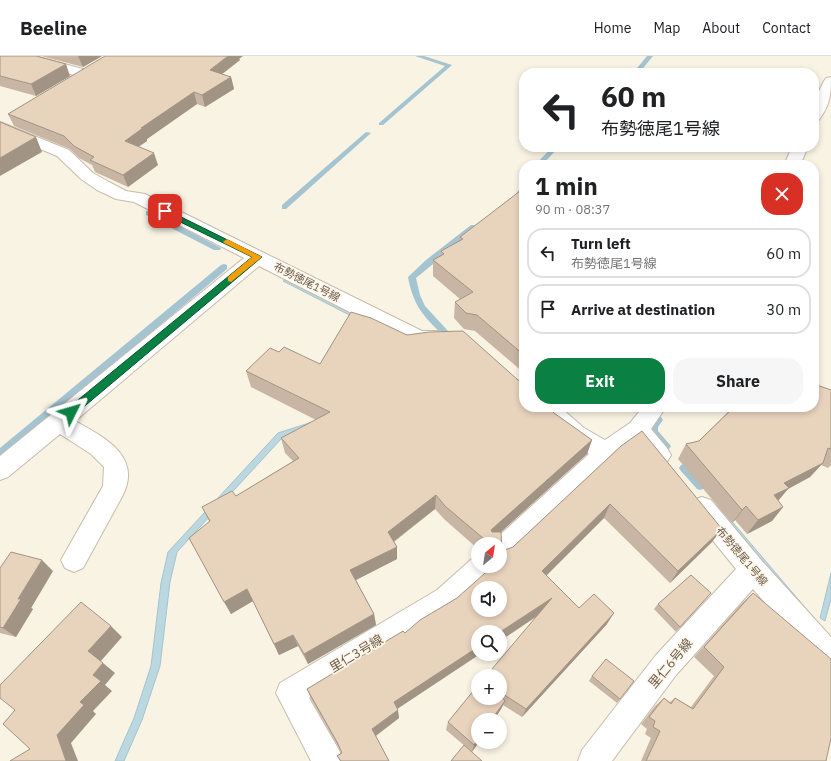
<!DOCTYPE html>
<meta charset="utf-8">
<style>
body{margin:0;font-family:"IBM Plex Sans","Noto Sans JP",sans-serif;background:#f6f6f6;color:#202124;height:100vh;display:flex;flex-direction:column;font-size:15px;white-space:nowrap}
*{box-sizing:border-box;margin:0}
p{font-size:13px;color:#757577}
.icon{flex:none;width:22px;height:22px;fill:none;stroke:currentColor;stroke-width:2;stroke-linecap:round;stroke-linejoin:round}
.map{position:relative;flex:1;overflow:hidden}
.sheet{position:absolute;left:519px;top:104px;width:300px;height:252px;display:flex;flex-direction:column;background:#fff;border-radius:16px;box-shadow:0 2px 6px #0003}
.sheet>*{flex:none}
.banner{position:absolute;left:519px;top:12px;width:300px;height:84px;border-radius:16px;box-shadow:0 2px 6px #0003;background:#fff;color:#202124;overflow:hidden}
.needle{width:26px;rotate:30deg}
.buttons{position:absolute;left:471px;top:481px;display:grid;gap:8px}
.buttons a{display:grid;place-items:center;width:36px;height:36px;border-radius:50%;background:#fff;box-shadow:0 2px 6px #0003;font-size:20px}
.pin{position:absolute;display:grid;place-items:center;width:34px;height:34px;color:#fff;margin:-17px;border-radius:8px;box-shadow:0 2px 6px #0006}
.me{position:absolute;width:44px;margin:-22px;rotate:50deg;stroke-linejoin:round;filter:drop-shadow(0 0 3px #0008)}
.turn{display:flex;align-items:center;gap:14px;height:84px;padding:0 16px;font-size:18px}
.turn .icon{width:52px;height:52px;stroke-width:2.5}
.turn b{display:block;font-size:28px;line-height:34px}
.round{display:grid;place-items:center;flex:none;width:42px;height:42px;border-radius:16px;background:#f6f6f6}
.overview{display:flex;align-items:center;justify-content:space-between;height:68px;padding:0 16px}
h1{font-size:24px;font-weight:700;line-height:30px}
.action{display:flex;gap:8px;margin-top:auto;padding:8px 16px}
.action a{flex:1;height:46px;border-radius:16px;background:#0b8043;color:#fff;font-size:16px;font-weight:700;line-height:46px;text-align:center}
.action a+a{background:#f6f6f6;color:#202124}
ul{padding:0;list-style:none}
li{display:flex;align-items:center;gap:12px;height:50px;margin:0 8px 6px;padding:0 8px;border:2px solid #e0e0e0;border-radius:16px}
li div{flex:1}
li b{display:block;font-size:15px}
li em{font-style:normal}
header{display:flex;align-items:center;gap:24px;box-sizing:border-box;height:56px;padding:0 20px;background:#fff;border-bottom:1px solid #e0e0e0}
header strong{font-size:19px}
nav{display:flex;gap:22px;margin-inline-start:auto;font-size:14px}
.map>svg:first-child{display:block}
</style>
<header>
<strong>Beeline</strong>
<nav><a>Home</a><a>Map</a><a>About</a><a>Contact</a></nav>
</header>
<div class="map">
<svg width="831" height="705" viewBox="0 0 831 705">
<rect width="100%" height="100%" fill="#f9f3e4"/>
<!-- water -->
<path fill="#bbd7e0" stroke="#a3c4d0" d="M286,223L403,282L408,289L283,225Z
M405,305L411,307L396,330L377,350L282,382L177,496L170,526L160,610L142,664L124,705H115L134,662L151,610L161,527L168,496L278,377L374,346L390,328Z
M718,449L831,582V589L714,451Z
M831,517V543L825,565L820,562Z"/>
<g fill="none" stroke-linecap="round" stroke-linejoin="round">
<!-- stream -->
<path fill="#a3c4d0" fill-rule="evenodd" d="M415,0H424L452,9L383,69H379V67L445,10Z
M647,0H653L639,17H633Z
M366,76L371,77L286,153H282V149Z
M552,91H559L542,109H535Z
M524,128C524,135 522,143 515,146H513L512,144L522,129Z
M146,155H152L221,192L220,194H214L146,159Z
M471,169H474L478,171L416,222L420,239L425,250L448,275L444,278L441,277C422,259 413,248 408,221L426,204Z
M224,208L227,209V213L3,401L0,402V392L221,209Z
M658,360L661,361L663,364L658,371V375L671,390L669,393L666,394L663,393L648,376C648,369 651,363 658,360Z
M684,408L687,409L703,427L705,430L703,433L700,434L697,433L681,415L679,412L681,409Z"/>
<defs>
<path id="minor" d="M13,0H35L90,15L92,18L90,21L85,22L15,3Z
M831,21C831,39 830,49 819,64L814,66V45L824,25L826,22Z
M0,66L69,94L93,117L109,126L126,135L145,138L422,275H440L447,277L450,282L447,287C436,291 424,292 413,288L259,210L75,365C104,381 142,400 123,439L83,512L74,516L65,512L61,504L103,430L104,411L91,398L60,378L8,421L0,424V400L244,202L134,146L116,143L97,134L81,123L57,100L0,76Z
M792,91H808L800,109H784Z
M534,351H560L584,372L605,384L630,367L643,351H666L651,373L667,392L671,399L667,406C650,412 646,400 636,388L614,403L509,503L500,507V488H490L491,487L589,398C571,387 544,370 534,351Z
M702,441L711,444L762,505L831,581V616L821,612L753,533L676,619L612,705H578L582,694L656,599L736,513L693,460L690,452L693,444Z
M478,500V510H496L492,519L455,552L309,642L339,694L343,705H311L276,637L280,627L437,534L474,501Z"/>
</defs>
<!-- minor casing -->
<use href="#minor" stroke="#c8bbac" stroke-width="2"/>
<!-- minor -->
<use href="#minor" fill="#fff" fill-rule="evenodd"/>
</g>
<!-- wall -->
<path fill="#c8b5a3" d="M0,0L70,20L36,40L0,30Z
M41,0H102L83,11Z
M239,3L240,4L222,18L231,21L234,33L205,51L197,48L147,83V85L138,91L158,109L128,131L95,116L92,109L79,102L70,93L14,70L8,58Z
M524,132V317L475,275L464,273L454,262L455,246L460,243L433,220V204L441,199V195L460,185V181Z
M407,279L518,324L524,351L554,357L592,384L587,398L500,476L502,495L513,491L621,390L712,486L670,527L604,462L546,519L579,552L607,568L522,661L503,649L501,653L472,696L446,674L448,666L500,642V620L536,561L500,585L478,598H480L397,653L399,662L376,680L389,705H340L337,700L342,697L339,692L311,643L307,633L405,577L457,542L500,510V488H478V493L444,463L435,453L394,486L397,491V503L356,524L374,558L376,569L308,608L298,590L279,599L253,545L231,558L209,465L202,451L236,440L293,405L285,397L281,382L316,364L251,331L246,315L279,296L320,308Z
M831,334V409L828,412L821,409L810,421L788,433L778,445L783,451L772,465L747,478L735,464L732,467L678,403L686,388L699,385L733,351H814Z
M562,351H575L568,356Z
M0,512L53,515L31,552L33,553L16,581L0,577Z
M711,537L676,576L654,553L658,548Z
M753,537L826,705H641L651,682L645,678L647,673L641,668L655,650L664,642L670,646L675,642L691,651L714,620L694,601L742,547Z
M592,620L620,643L617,647L589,625Z"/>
<!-- shaded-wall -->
<path fill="#a29484" d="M78,0H102L83,11Z
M228,0H243L239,3L240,4L212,26L210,14Z
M66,8L70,20L36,40L31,28Z
M231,21L234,33L205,51L202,39Z
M194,36L197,48L147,83V85L129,97L125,85L141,72Z
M36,81L42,96L0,120V102Z
M154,97L158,109L128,131L123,119Z
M569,351H575L568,356Z
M592,384L587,398L489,487L491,474Z
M823,407L810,421L788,433L777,446L774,439L784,427Z
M436,439L435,453L389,489L388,476Z
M610,448L604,462L538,528L542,515Z
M746,450L735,464L732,467L742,454Z
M783,451L772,465L747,478L758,464Z
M722,473L712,486L670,527L678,515Z
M397,491V503L352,526L350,514Z
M42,504L53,515L31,552L33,553L16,581L3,572L18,543Z
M247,533L253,545L231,558L224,546Z
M552,542L547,553L500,585V576Z
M614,557L607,568L522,661L526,653Z
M374,558L376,569L308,608L304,598Z
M111,570L122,581L100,606L88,595Z
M293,579L298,590L279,599L274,588Z
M478,591V598H480L394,655V646Z
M103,607L115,617L105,629L112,635L93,655L96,658L71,687L78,705H66L57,679L80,646L93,619Z
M505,645L501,653L494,664H491Z
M398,654L399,662L374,681L372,673Z
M478,683V686H479L472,696L474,689Z"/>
<!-- building -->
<path fill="#e8d3bd" stroke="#a29484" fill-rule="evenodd" d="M0,0H36L66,8L31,28L0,20Z
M105,0H228L210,14L231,21L202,39L194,36L141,72H143L125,85L154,97L123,119L90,104L94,101L74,90L64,80L8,58Z
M0,66L36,81L0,102Z
M524,132V299L477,259L466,257L455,246L473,236L433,204L444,198L441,195L463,183L460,181Z
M351,256L371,262L407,279L429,276L463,275L518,324L524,325V351H548L554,357L592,384L491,474L492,476H501L502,495L513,491L621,390L642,375L722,473L678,515L610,448L542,515L579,552L594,538L614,557L526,653L500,636V620H486L552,542L500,576H478V591L394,646L398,654L372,673L389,705H341L337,700L342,697L337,686L307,633L403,575L405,577L420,564L457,542L493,510H500V488H490L445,450L436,439L388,476L397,491L350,514L374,558L304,598L293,579L274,588L247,533L224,546L189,482L210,465L202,451L232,435L236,440L299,402L281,382L330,356L246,315L270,292L279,296L284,291L320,308ZM478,532H500V554H478Z
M814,328L831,334V393L828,392L823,407L784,427L789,432L774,439L783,451L758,464L746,450L742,454L686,388L699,385L734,351H814Z
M11,496L42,504L18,543H21L3,572L0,571V512Z
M691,519L711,537L680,571L658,548Z
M753,537L831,603V682L826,705H646L660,675L653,671L655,665L649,661L664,642L671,648L675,642L693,653L724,611L704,591Z
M81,546L111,570L88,595L103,607L93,619L101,625L80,646L84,649L57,679L66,705H10L30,693L3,668L15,654L0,642V629Z
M606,603L634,625L620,643L592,620Z
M478,629V642H500V639L505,645L491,664H478V683L474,689L448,666Z
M464,689L482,705H451Z"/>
<!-- route -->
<path fill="#0b8043" stroke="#07532c" d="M165,153L262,201L74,359H67L66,356L67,353L252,201L162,157L161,155Z"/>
<!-- slow -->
<path fill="#f59e0b" d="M227,183L262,201L231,226L228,225V221L252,201L224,187L223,186Z"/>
<g text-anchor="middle" stroke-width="3.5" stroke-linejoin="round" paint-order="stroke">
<!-- street labels -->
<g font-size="11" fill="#6e5c4d" stroke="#fcf7ea">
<text transform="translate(307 226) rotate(27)" y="4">布勢徳尾1号線</text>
<text transform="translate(742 500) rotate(50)" y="4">布勢徳尾1号線</text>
</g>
<!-- near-street labels -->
<g font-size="13" fill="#6e5c4d" stroke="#fcf7ea">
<text transform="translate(356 597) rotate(-31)" y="5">里仁3号線</text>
<text transform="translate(670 607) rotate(-50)" y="5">里仁6号線</text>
</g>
</g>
</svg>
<div class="buttons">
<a><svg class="needle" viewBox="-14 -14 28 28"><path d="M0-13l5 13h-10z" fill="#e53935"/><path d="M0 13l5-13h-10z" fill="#757577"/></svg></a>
<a><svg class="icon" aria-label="sound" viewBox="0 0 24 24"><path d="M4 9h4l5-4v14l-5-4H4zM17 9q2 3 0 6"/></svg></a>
<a><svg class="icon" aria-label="search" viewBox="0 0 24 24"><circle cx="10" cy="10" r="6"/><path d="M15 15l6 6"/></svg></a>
<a>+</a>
<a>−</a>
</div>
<div class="pin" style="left:165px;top:155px;background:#d93025"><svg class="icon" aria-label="arrive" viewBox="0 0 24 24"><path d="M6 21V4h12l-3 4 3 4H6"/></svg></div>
<svg class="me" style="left:71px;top:356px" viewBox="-20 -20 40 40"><path d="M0-17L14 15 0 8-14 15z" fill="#0b8043" stroke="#fff" stroke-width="4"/></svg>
<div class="banner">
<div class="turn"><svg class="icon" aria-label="left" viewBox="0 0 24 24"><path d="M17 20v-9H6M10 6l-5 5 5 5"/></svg><div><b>60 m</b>布勢徳尾1号線</div></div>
</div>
<section class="sheet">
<div class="overview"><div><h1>1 min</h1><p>90 m · 08:37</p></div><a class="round" style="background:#d93025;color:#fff"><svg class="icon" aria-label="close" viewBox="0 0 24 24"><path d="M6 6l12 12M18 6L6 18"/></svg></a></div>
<ul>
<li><svg class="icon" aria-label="left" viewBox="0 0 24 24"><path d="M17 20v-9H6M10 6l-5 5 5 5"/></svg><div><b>Turn left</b><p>布勢徳尾1号線</p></div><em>60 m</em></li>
<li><svg class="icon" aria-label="arrive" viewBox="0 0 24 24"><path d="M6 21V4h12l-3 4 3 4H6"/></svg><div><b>Arrive at destination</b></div><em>30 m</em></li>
</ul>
<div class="action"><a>Exit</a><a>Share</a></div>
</section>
</div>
